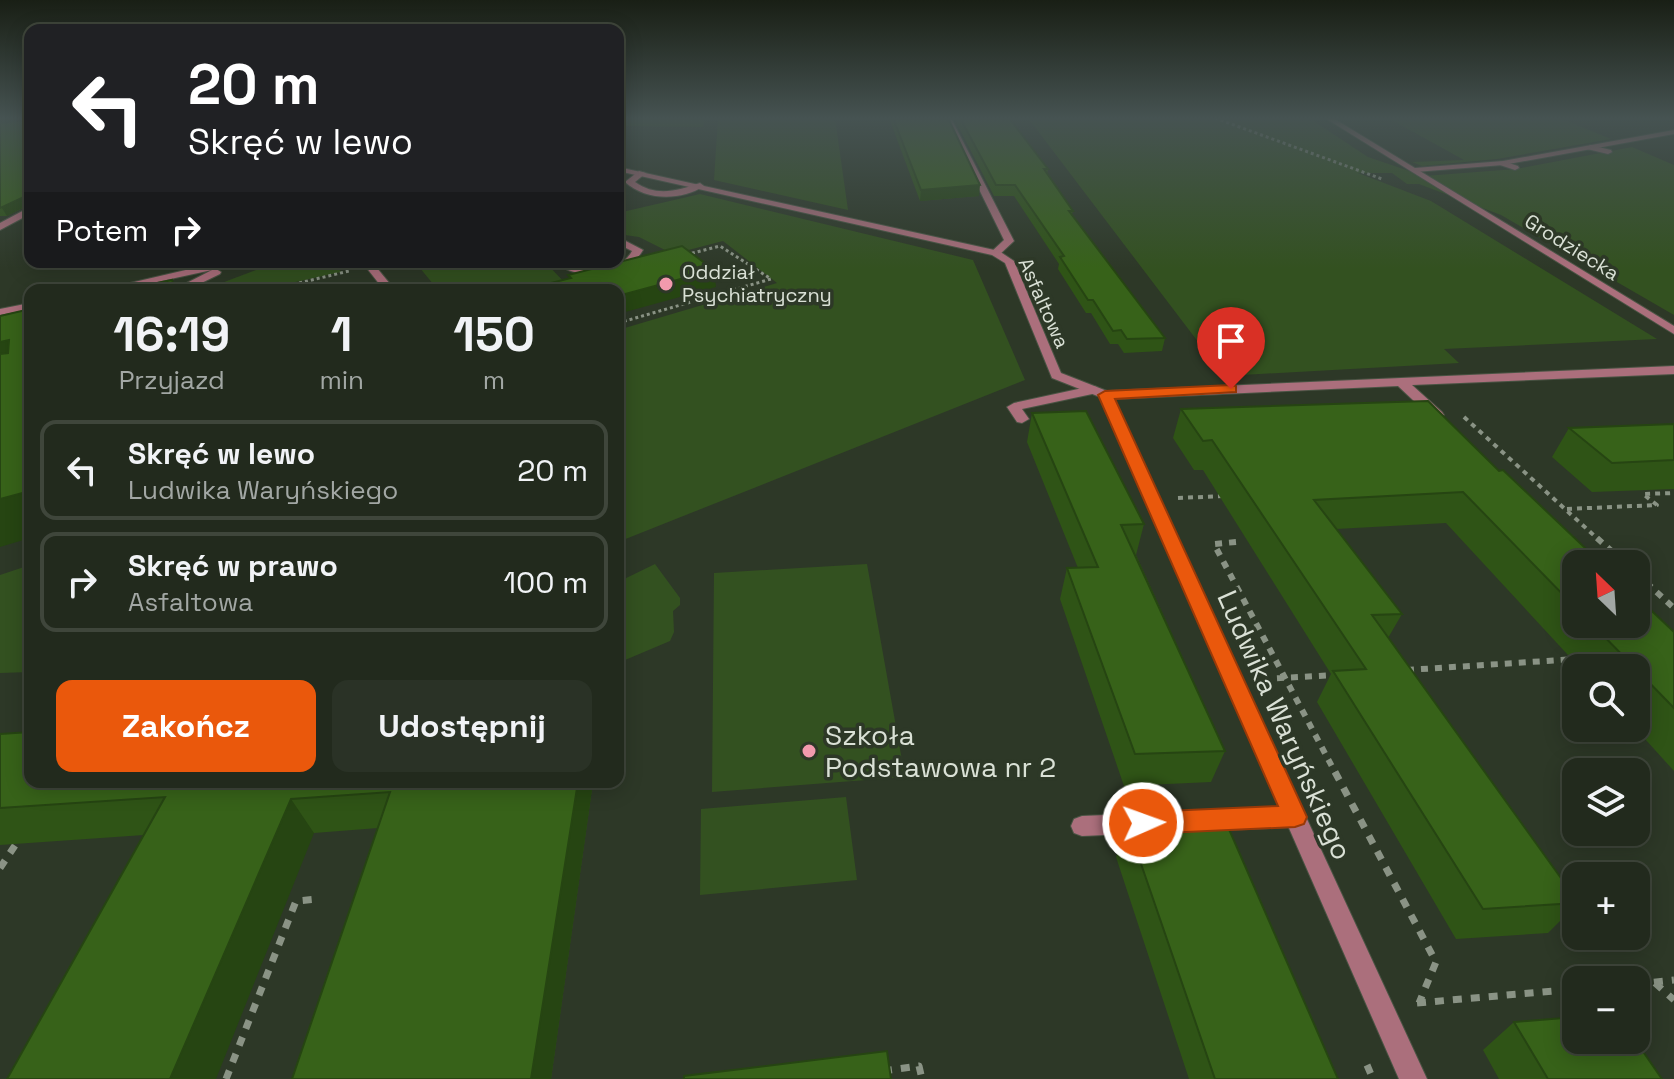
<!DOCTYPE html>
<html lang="pl">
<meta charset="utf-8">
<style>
body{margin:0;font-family:"Space Grotesk",sans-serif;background:#2a3226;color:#f1f3f6;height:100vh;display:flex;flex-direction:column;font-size:30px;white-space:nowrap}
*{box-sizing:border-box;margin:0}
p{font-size:26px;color:#a2a7a4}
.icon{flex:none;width:44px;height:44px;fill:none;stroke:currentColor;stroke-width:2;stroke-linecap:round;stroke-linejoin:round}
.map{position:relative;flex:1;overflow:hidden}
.side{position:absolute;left:24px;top:284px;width:600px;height:504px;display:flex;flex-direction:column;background:#222a1d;border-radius:16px;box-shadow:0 4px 20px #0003,0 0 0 2px #3f463b}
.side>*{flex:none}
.top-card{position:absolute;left:24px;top:24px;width:600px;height:244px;border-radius:16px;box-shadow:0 4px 20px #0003,0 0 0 2px #3f463b;background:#202124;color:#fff;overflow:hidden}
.needle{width:52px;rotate:335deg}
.fabs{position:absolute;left:1562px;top:550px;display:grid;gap:16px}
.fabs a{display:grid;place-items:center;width:88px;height:88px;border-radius:16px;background:#222a1d;box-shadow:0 4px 20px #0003,0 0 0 2px #3f463b;font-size:40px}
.pin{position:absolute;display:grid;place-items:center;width:68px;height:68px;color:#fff;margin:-82px -34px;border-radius:50% 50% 50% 0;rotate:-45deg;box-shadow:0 0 8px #0007}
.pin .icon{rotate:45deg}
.me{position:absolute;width:88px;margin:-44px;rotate:88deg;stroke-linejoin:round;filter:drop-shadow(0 0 6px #0008)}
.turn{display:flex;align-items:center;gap:28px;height:168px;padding:0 32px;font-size:36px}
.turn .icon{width:104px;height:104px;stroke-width:2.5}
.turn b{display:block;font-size:56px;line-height:68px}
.then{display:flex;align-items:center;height:76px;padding:0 32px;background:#0003;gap:16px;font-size:30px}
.eta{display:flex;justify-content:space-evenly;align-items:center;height:136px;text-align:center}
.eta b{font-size:48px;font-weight:700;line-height:56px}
.action{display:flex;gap:16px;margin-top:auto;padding:16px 32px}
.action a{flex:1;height:92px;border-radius:16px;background:#ea580c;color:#fff;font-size:32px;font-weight:700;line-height:92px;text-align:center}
.action a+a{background:#2a3226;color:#f1f3f6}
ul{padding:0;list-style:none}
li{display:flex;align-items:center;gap:24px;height:100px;margin:0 16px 12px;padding:0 16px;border:4px solid #3f463b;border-radius:16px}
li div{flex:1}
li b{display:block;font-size:30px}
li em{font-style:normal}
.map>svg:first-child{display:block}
</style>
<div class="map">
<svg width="1674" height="1079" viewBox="0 0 1674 1079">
<rect width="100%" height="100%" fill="#2d3827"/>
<!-- green -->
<path fill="#335120" d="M718,118H835L848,210L714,180Z
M1028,118H1309L1368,157L1424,176L1516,169L1632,147L1674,165V315L1501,215L1419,184H1407L1392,173H1358L1431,201L1657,339L1444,349L1459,363L1224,376Z
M1388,118H1560L1611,139L1497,159L1422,166L1412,162L1464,160Z
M700,194L973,260L1025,380L618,542V330L777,283L723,241L673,254L639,237L618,234V213Z
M277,262H334L341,272L259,290H203Z
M415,262H545L566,284L542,290H438Z
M655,564L680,598V605L673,611L674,632L670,641L618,663V582Z
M867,564L905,777L712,792L714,573Z
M30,565V672L0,673V575Z
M846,797L857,880L700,895L701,809Z"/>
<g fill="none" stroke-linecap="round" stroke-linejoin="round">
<defs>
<path id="service" d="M944,118H951L1014,241L999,255L990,253L1004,240Z
M1590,145L1611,150L1612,152L1608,154L1587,149Z
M1503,161L1518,166L1519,168L1515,170L1500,165Z
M639,171L646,173L635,182C656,197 677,191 700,183L704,186C681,201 646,201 625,182Z
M618,237L643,250C627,279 579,282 554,262C579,262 615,281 632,251L618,244Z
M220,262H239L216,269L221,272L220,274L187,290H173L212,270L120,290H100Z
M362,262H372L395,290H384Z
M30,303V309L0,315V309Z
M1092,386L1097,387V393L1022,409L1029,419L1022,423L1017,422L1007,407L1014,403Z
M1295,807L1303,810L1306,817L1303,824L1295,827L1082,836L1074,833L1071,826L1074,819L1082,816Z"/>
<path id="minor" d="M1674,130V134L1503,165L1415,172L1411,170L1415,168L1503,161Z
M618,167L999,251L1014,261L1061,373L1107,391L1674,366V374L1412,385L1442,412L1444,415L1437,419L1432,418L1398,386L1113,399L1427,1079H1399L1100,397L1052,378L1005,263L992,255L618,171Z
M30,207V214L0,230V223Z"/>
<path id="tertiary" d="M1325,118H1333L1674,326V334Z"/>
</defs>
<!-- service casing -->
<use href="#service" stroke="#495343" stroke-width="2"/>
<!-- minor casing -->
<use href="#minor" stroke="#495343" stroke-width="2"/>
<!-- tertiary casing -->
<use href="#tertiary" stroke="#495343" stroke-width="2"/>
<!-- path-far3 -->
<path stroke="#8a9385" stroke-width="3" stroke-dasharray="3 3" stroke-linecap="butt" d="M1215,118L1382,179
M255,266L266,262
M270,290L349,271
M618,323L771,279L720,246L685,255"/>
<!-- path-far2 -->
<path stroke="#8a9385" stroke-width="4" stroke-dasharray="5 5" stroke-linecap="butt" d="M1464,417L1599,540
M1178,498L1224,496
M1567,509L1657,505L1643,494L1674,493"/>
<!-- path-far1 -->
<path stroke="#8a9385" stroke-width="6" stroke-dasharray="7 7" stroke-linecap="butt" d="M1597,538L1626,564
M1236,542L1214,544L1336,774
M1636,573L1674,608
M1407,670L1577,659
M1263,679L1337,675"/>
<!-- path -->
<path stroke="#8a9385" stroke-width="7" stroke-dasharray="9 9" stroke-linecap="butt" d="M1335,772L1436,962L1419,1003
M0,868L16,844
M1655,983L1674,1000
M1636,984L1674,980
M1417,1003L1576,989
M1367,1065L1373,1079
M883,1071L919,1066L922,1079
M226,1079L296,901L318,899"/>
<!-- service -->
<use href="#service" fill="#ab6f7c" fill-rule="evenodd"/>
<!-- minor -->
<use href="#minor" fill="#ab6f7c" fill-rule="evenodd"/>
<!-- tertiary -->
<use href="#tertiary" fill="#ab6f7c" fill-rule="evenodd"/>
</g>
<!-- wall -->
<path fill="#2f5416" d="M30,118V212L27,206L7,216H0V123L27,120Z
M618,118H705L703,127L618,126Z
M889,118H948L979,196L920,201Z
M954,118H1009L1048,169L1047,174L1073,211L1072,214L1165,338L1162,351L1124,353L1118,344H1110L1091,313H1086L1058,269L1059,264L1014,196H994Z
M1428,401L1576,564V624H1636L1674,632V771L1635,728H1636V668H1580L1446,523L1336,529L1402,614L1388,638L1576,899V905L1548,933L1456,939L1317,702L1331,674L1203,470H1194L1173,438L1181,409Z
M1032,413L1144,524L1136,555L1225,751L1211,782L1124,786L1060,599L1067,568H1078L1027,442Z
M1674,424V489L1592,492L1552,457L1569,428Z
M0,734L30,782H593L551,1079L378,828L314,833L144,835L0,845Z
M1128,826L1338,1079H1189L1116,857Z
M1514,1022L1662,1079H1499L1483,1050Z"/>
<!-- shaded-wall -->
<path fill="#264512" d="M0,118H26L0,122Z
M980,185L979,196L920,201L921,190Z
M26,196L30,204L7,216L2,208Z
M714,270L716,287L618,314V296Z
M9,340L30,372L0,381V342Z
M30,491V538L0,547V499Z
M578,782H593L551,1079H531Z
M291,799L314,833L216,1079H170Z"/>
<!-- building -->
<path fill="#376219" stroke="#264512" stroke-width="2" d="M27,118H30V207H27L26,196L0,208V123L27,120Z
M618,118H703L702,119Z
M893,118H948L980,185L921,190Z
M960,118H1009L1048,169H1044L1073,211H1069L1165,338L1127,339L1121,330L1113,331L1093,300H1088L1060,257L1064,256L1015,185H996Z
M682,246L714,270L618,296V290H533L531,288L571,278L568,275Z
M172,280L175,290H124Z
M30,309V491L0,499V354L8,353L9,340L0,342V316Z
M1428,401L1499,471L1503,470L1602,564H1576V608L1463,492L1314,500L1402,614L1372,615L1576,899V903L1483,909L1333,671L1366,669L1212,440L1203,441L1181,409Z
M1086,411L1144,524L1121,525L1225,751L1135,754L1067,568L1098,567L1032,413Z
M1674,424V460L1612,463L1569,428Z
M1636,596L1674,632V708L1592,624H1636Z
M30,732V782H578L531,1079H292L390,792L291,799L170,1079H7L165,797L0,808V734Z
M1225,820L1338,1079H1215L1128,826Z
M1576,1017V1040H1635L1662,1079H1548L1514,1022Z
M887,1051L891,1079H684V1076Z"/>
<!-- sky -->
<linearGradient id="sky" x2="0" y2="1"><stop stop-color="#191f15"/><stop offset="0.44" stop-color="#465352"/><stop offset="1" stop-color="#465352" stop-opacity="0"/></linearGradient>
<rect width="1674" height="269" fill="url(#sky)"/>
<!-- route -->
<path fill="#ea580c" stroke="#983908" stroke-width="2" d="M1231,385L1236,386V392L1115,399L1307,817L1304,824L1295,827L1143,834L1134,831L1130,823L1134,815L1143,812L1278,806L1098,395L1105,391Z"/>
<!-- markers -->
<g fill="#f29aad" stroke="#2d3827" stroke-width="3">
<circle cx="666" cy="284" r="8"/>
<circle cx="809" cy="751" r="8"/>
</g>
<g text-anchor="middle" stroke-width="7" stroke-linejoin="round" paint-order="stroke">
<!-- far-street labels -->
<g font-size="20" fill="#dae1d6" stroke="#2d3827">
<text transform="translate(1572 247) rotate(32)" y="7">Grodziecka</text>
<text transform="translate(1044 303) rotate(66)" y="7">Asfaltowa</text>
</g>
<!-- far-poi labels -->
<g font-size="20" fill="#dae1d6" stroke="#2d3827" text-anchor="start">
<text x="682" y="279">Oddział<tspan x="682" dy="23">Psychiatryczny</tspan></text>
</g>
<!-- near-street labels -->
<g font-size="28" fill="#dae1d6" stroke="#2d3827">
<text transform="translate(1285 725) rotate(66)" y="10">Ludwika Waryńskiego</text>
</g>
<!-- near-poi labels -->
<g font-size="28" fill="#dae1d6" stroke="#2d3827" text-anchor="start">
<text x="825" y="745">Szkoła<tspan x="825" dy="32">Podstawowa nr 2</tspan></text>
</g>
</g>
</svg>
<div class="fabs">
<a><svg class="needle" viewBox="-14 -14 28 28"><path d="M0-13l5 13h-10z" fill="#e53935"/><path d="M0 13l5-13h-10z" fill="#a2a7a4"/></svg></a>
<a><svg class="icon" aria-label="search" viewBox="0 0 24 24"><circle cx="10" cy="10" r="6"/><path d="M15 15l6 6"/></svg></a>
<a><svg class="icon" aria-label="layers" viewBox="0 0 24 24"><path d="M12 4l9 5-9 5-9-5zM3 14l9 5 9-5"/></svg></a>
<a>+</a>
<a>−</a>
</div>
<div class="pin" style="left:1231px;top:389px;background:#d93025"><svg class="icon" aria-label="arrive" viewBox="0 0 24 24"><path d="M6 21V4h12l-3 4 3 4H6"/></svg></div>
<svg class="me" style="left:1143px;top:823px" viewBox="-20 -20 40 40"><circle r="17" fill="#ea580c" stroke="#fff" stroke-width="3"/><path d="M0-11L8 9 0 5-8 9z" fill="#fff"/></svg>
<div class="top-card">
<div class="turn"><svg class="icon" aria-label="left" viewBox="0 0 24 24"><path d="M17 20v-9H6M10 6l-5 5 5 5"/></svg><div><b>20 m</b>Skręć w lewo</div></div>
<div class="then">Potem<svg class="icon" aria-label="right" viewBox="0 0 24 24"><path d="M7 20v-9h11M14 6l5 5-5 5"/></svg></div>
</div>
<section class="side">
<div class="eta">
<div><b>16:19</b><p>Przyjazd</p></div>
<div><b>1</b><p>min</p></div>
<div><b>150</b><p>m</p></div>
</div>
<ul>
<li><svg class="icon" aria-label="left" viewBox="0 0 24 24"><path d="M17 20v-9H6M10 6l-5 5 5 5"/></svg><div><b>Skręć w lewo</b><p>Ludwika Waryńskiego</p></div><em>20 m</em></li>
<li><svg class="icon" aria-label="right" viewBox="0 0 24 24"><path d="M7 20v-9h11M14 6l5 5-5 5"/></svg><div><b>Skręć w prawo</b><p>Asfaltowa</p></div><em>100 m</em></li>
</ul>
<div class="action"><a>Zakończ</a><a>Udostępnij</a></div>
</section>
</div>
